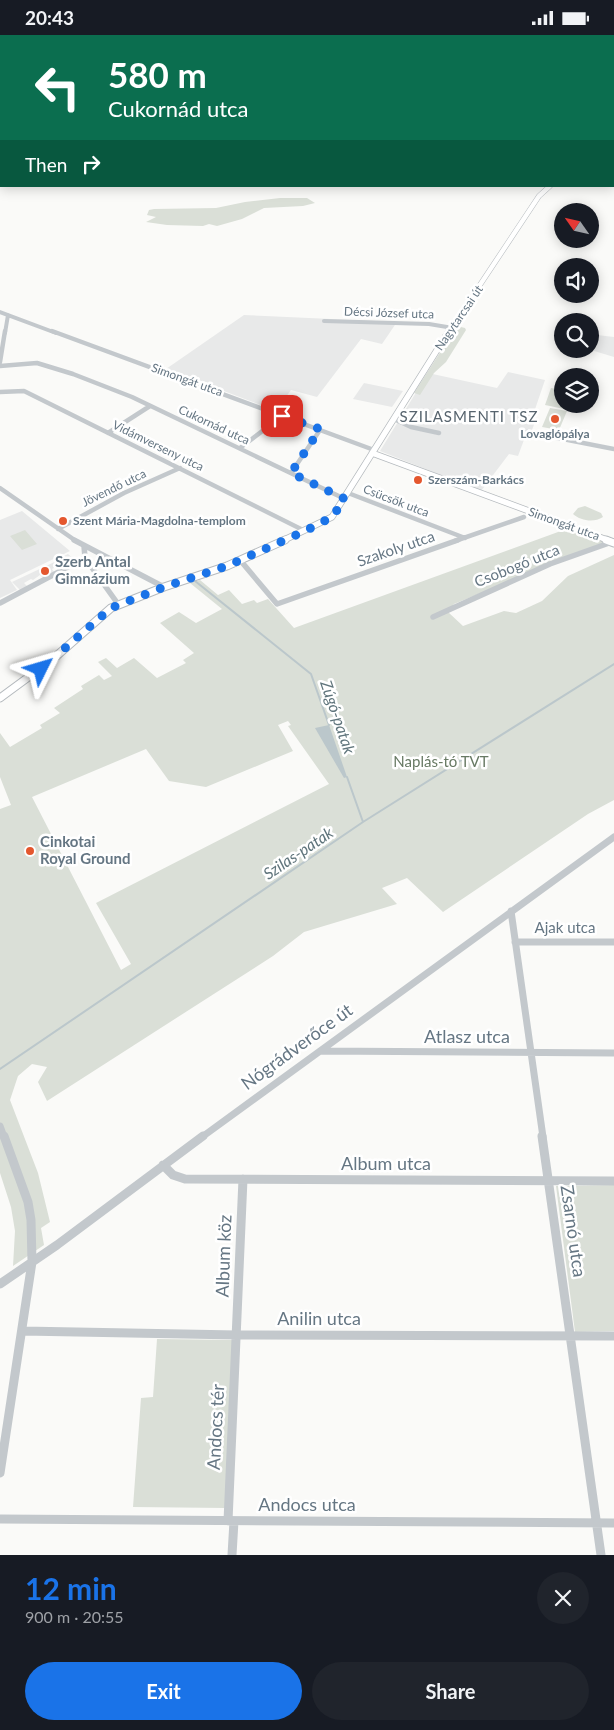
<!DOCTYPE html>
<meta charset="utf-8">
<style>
body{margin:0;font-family:Lato,sans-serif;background:#20242c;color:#f1f3f6;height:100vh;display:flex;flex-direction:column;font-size:19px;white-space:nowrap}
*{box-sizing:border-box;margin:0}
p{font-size:16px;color:#9ea1a6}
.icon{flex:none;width:28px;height:28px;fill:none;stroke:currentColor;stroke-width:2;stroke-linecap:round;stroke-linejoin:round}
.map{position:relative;height:1520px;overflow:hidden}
.side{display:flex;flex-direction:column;background:#171b24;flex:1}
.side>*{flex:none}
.top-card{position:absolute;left:0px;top:0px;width:615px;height:152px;box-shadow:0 2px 12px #0003;background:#0b6e4f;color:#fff;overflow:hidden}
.needle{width:32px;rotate:304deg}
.controls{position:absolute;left:554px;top:168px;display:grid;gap:10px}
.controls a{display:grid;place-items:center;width:45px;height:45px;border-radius:50%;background:#171b24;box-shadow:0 2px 12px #0003;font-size:25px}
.pin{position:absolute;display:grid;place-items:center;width:42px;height:42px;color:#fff;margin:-21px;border-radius:10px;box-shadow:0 2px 8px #0006}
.me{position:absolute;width:55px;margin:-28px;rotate:50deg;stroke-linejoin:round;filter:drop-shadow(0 0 4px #0008)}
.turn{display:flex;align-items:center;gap:18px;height:105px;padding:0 25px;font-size:22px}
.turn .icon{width:65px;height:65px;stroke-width:2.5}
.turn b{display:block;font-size:35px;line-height:42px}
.then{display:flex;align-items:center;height:48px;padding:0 25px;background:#0003;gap:10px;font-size:19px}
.round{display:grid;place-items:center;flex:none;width:52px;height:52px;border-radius:26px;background:#20242c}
.summary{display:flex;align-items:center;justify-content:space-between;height:85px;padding:0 25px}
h1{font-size:30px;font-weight:700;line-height:38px;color:#1a73e8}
.action{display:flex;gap:10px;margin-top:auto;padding:10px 25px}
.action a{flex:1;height:58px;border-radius:30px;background:#1a73e8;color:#fff;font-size:20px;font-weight:700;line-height:58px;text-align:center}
.action a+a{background:#20242c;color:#f1f3f6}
.status{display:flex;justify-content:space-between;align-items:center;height:35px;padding:0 25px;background:#171b24;direction:ltr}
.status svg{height:14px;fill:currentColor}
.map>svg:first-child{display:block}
</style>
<div class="status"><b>20:43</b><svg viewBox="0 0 49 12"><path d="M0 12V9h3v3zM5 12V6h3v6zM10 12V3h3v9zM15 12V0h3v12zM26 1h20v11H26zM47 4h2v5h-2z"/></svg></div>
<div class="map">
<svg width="614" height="1520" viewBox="0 0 614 1520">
<rect width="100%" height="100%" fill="#fafaf8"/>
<!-- built -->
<path fill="#e8e9e9" d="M244,280L397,287L382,309L361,304L317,362L291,355L276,376L166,334Z
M597,300L614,302V322L591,315Z
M508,337L545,345L531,386L535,387L532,395L528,394L518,421L509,419L481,456L380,416L428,338L497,353Z
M364,348L403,356L392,372L353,364Z
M22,476L70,516L10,545L17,555L0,563V485Z
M68,519L77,527L71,530L67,526L52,534L55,538L44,544L40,540L33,545L31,544L24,548L27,551L20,555L12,547L63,523L62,522Z"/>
<!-- green -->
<path fill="#dadfd7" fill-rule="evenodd" d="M280,163H307L315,168L303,171L264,173L242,184L217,191L209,189L203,191L167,190L146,187L156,182L147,180L149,175L154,174L216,173L245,167Z
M457,291L465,293L466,295L446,327L434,338L420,360L414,358Z
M551,353L562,355V369H571L569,375L545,370Z
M550,373L567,376L559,395L542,392Z
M585,471L601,478L603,482C594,488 581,486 573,479L578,473Z
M569,493L605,507L454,569L448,577L463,591L504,576L516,578L542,566L568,541L614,520V765L588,779L443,877L407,843L382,853L397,869L304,897L273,921L47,1066L38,1047L47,1032L32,1029L18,1041L10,1065L38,1138L50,1187L41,1193L44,1210L13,1231L15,1196L11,1172L0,1138V774L11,770L0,742V698L10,712L42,693L40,690L60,678L54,673L83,654L81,651L99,640L104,645L112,641L98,627L106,623L117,633L134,623L157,643L186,628L183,625L194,618L160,588L179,577L196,588L222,574L190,548L200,545L218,560L229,555L242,569L254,565L257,568L268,564L294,593ZM288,686L291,690L288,691L329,749L96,868L131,929L121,935L32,762L146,714L169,746L206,752L293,716L278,690Z
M25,495L37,509L22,515L10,501Z
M614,1150V1296L575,1297L556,1151Z
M157,1304L234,1305L225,1473L133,1472L141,1363L153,1362Z"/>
<!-- water -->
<path fill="#bbc7cb" d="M329,690L347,742L344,743L315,693Z"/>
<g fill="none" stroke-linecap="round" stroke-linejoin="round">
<!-- stream -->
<path stroke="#bbc7cb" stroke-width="2" d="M195,546L311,639L329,690
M347,742L363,787
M0,1034L363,787L614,629"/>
<defs>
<path id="major-far2" d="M448,298L539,161L550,151"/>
<path id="major-far1" d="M372,418L610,506
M282,506L332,482L449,296"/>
<path id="major" d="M606,505L614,508
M0,663L53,624L111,573L164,552L227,531L285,505"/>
<path id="highway" d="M0,58H1V60H0Z
M0,73H1V75H0Z"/>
</defs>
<!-- major-far2 casing -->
<use href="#major-far2" stroke="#b5babe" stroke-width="5.5"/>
<!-- major-far1 casing -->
<use href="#major-far1" stroke="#b5babe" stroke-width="7"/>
<!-- major casing -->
<use href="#major" stroke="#b5babe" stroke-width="9"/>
<!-- highway casing -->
<use href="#highway" stroke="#b4b9bd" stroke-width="2"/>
<!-- minor-far5 -->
<path stroke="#c3c8cc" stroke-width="2.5" d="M119,0L123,1
M260,0L263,1
M429,0L447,1
M180,1L187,0"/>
<!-- minor-far4 -->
<path stroke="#c3c8cc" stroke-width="4" d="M0,277L56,298
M324,286L429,289L453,293
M5,298L8,280"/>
<!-- minor-far3 -->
<path stroke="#c3c8cc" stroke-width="4.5" d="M52,296L374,415
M0,327L5,296
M0,331L37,328L73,339L132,362L345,464
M0,357L24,356L305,496
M394,384L411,392L439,398
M527,397L614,414
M108,398L150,371
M240,413L282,381
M291,438L320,395
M0,453L76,506
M348,458L465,503
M58,494L124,458L180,433
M455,506L524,482"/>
<!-- minor-far2 -->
<path stroke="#c3c8cc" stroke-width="5.5" d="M74,505L164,552
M84,511L85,523L118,569
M240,525L277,569L458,505
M0,568L85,523
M433,582L550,529L612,507"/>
<!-- minor-far1 -->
<path stroke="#c3c8cc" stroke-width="7" d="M511,876L543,1102
M515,907H614
M321,1016L614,1018
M0,1091L4,1102
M202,1102L614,802"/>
<!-- minor -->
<path stroke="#c3c8cc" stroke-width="9" d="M542,1101L601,1520
M163,1130L173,1140L185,1144L614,1146
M0,1249L57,1210L203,1101
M23,1296L237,1300L614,1301
M0,1438L32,1227L31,1185L28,1167L4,1101
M0,1484L614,1488
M228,1486L243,1144
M232,1520L234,1486"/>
<!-- major-far2 -->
<use href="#major-far2" stroke="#fff" stroke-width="4.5"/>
<!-- major-far1 -->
<use href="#major-far1" stroke="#fff" stroke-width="5.5"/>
<!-- major -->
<use href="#major" stroke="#fff" stroke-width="7"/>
<!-- highway -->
<use href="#highway" fill="#fff" fill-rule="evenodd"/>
</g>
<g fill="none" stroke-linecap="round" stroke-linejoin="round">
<!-- route -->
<path stroke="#1a73e8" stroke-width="9" stroke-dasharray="0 16.2" d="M41,634L111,573L164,552L227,531L305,496L332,482L345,464L291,438L320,394L282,381"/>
</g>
<!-- markers -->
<g fill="#e4572e" stroke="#fff" stroke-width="2">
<circle cx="555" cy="384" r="5"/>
<circle cx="418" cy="445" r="5"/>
<circle cx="63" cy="486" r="5"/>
<circle cx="45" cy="536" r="5"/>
<circle cx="30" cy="816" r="5"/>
</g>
<g text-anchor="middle" stroke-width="5" stroke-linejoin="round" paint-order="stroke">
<!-- far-street labels -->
<g font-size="12" fill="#657683" stroke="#fff">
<text transform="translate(389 278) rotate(2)" y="4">Décsi József utca</text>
<text transform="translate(459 283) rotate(-56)" y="4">Nagytarcsai út</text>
<text transform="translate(187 345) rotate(20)" y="4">Simongát utca</text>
<text transform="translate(214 390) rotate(25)" y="4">Cukornád utca</text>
<text transform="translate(158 411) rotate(26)" y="4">Vidámverseny utca</text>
<text transform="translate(114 453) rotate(-26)" y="4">Jövendő utca</text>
<text transform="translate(396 466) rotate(21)" y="4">Csücsök utca</text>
<text transform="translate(564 489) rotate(20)" y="4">Simongát utca</text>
</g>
<!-- far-poi labels -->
<g font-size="12" font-weight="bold" fill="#657683" stroke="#fff" text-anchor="start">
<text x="555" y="403" text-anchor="middle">Lovaglópálya</text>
<text x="428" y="449">Szerszám-Barkács</text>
<text x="73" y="490">Szent Mária-Magdolna-templom</text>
</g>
<!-- far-quarter labels -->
<g font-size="15" letter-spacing="1" fill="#57646e" stroke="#fff">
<text x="469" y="387">SZILASMENTI TSZ</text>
</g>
<!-- street labels -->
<g font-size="15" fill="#657683" stroke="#fff">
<text transform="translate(396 514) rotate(-19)" y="5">Szakoly utca</text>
<text transform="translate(517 531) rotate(-22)" y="5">Csobogó utca</text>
<text x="565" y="898">Ajak utca</text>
</g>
<!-- poi labels -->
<g font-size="15" font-weight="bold" fill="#657683" stroke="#fff" text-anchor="start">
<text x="55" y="532">Szerb Antal<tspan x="55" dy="17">Gimnázium</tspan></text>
<text x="40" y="812">Cinkotai<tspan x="40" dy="17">Royal Ground</tspan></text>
</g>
<!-- park labels -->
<g font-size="15" fill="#687a64" stroke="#fff">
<text x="441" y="732">Naplás-tó TVT</text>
</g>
<!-- water labels -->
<g font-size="16" font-style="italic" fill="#60757c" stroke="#fff">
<text transform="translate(338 682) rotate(71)" y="6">Zúgó-patak</text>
<text transform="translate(298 818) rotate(-34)" y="6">Szilas-patak</text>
</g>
<!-- near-street labels -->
<g font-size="18" fill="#657683" stroke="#fff">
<text x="467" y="1008">Atlasz utca</text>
<text transform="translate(297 1012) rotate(-36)" y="6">Nógrádverőce út</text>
<text x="386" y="1135">Album utca</text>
<text transform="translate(573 1196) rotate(82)" y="6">Zsarnó utca</text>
<text transform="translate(224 1221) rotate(-88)" y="6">Album köz</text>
<text x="319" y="1290">Anilin utca</text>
<text transform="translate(216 1392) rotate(-87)" y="6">Andocs tér</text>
<text x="307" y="1476">Andocs utca</text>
</g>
</g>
</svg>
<div class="controls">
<a><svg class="needle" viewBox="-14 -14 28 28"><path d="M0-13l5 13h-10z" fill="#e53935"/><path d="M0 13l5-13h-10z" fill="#9ea1a6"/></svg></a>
<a><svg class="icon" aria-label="sound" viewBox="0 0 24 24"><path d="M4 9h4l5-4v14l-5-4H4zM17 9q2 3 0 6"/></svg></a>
<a><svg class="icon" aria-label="search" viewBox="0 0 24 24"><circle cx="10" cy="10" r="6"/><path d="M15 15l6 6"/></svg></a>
<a><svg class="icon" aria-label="layers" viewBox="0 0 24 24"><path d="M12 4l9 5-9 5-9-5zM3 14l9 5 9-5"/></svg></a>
</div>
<div class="pin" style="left:282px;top:381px;background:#d93025"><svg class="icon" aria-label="arrive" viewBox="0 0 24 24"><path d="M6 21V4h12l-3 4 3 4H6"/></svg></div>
<svg class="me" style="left:41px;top:634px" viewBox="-20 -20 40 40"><path d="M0-17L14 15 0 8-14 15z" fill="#1a73e8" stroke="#fff" stroke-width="4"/></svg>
<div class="top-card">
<div class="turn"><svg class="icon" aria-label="left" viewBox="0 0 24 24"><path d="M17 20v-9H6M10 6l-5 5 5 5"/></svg><div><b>580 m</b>Cukornád utca</div></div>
<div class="then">Then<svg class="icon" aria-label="right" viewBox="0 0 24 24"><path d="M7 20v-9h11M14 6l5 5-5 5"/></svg></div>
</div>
</div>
<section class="side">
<div class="summary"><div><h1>12 min</h1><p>900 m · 20:55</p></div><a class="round"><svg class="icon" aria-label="close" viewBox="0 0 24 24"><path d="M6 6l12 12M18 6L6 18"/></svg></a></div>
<div class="action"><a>Exit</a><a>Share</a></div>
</section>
